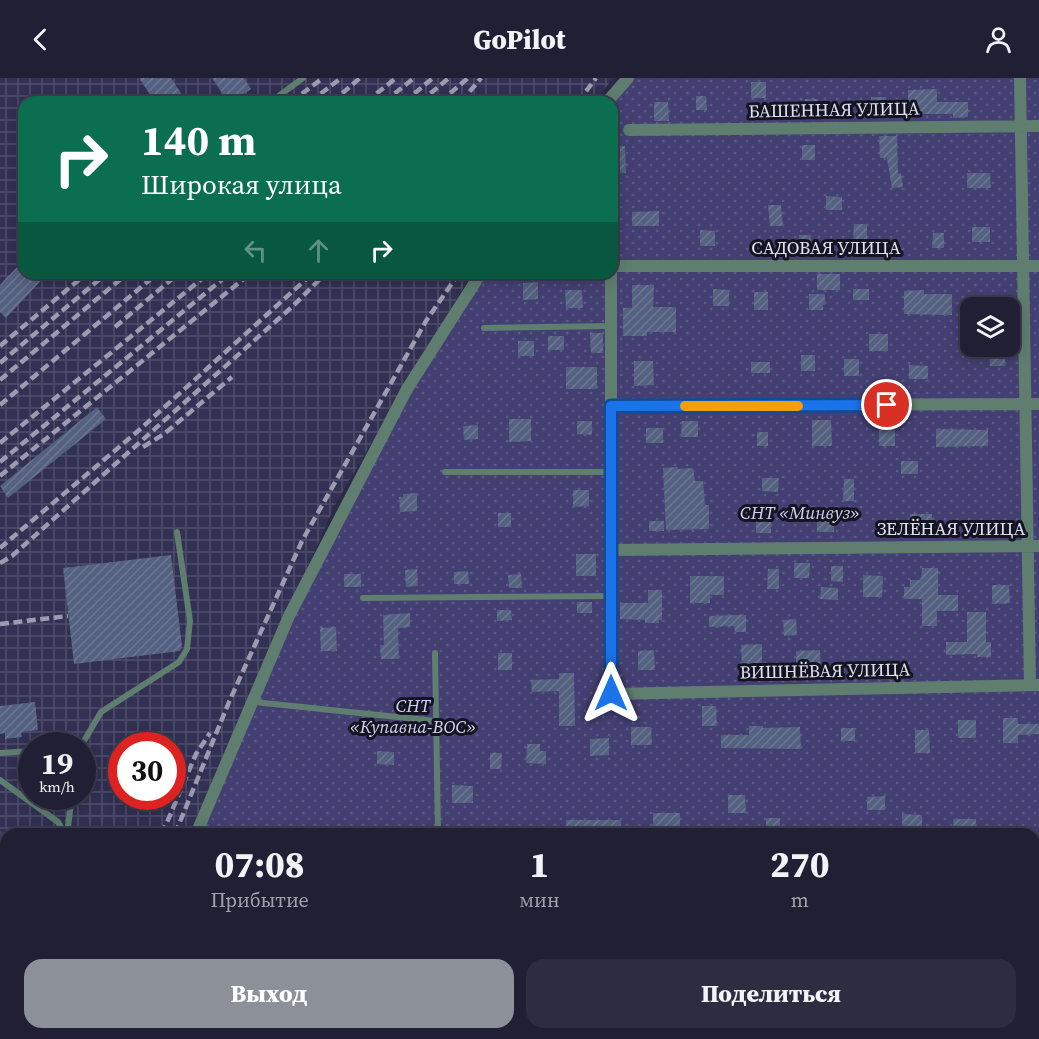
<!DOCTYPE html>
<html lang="ru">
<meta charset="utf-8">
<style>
body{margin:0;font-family:"Source Serif 4",serif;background:#2d2c40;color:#f1f3f6;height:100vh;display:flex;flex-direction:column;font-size:22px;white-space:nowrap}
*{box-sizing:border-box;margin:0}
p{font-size:20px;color:#a2a2ac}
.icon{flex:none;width:33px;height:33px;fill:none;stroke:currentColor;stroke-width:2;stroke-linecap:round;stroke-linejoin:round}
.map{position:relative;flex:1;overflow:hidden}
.details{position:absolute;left:0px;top:750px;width:1040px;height:212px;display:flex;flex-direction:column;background:#201f34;border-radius:18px 18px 0 0;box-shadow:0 3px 15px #0003,0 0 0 2px #3d3d4f}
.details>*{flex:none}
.guide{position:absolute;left:18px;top:18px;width:600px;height:183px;border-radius:18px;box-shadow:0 3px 15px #0003,0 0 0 2px #3d3d4f;background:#0b6e4f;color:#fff;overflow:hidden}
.tools{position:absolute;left:960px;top:219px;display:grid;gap:12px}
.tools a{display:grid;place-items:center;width:60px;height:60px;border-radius:12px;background:#201f34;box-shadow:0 3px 15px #0003,0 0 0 2px #3d3d4f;font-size:30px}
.speed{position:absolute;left:18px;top:654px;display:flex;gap:12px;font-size:30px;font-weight:700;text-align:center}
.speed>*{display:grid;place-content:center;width:78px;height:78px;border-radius:50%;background:#201f34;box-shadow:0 3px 15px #0003,0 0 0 2px #3d3d4f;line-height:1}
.speed small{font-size:15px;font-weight:400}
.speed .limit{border:9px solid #d22;background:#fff;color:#111}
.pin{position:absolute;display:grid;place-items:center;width:51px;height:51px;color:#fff;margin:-26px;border:3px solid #fff;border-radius:50%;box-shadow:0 2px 6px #0007}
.me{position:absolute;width:66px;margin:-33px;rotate:0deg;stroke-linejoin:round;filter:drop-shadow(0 0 4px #0008)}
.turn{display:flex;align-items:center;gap:21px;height:126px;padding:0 24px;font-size:27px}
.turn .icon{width:78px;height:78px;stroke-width:2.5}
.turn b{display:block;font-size:42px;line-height:51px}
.lanes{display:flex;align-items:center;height:57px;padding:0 24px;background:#0003;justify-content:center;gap:30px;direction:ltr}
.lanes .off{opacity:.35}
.eta{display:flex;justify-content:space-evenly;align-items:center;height:102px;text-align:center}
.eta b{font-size:36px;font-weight:800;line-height:42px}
.cta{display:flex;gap:12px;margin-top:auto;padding:12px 24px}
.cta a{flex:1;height:69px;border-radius:18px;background:#8c9099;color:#fff;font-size:24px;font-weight:800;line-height:69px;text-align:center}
.cta a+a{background:#2d2c40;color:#f1f3f6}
header{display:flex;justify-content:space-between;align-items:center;height:78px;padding:0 24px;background:#201f34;font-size:27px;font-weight:800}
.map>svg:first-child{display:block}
</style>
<header><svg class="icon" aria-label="back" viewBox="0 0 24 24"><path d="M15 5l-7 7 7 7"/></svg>GoPilot<svg class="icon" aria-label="person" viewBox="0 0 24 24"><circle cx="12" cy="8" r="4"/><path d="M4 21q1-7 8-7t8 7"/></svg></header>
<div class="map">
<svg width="1039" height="961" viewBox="0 0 1039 961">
<defs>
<pattern id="industrial-grid" width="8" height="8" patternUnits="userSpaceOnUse" patternTransform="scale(1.5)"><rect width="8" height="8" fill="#323053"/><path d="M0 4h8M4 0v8" fill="none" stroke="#4f4e6c"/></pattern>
<pattern id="garden-dots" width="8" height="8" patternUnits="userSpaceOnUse" patternTransform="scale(1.5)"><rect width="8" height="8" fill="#433f72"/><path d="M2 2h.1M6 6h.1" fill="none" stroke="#5e5a87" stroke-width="1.8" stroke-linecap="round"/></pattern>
<pattern id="building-hatch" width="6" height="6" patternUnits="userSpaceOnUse" patternTransform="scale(1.5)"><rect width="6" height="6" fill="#546180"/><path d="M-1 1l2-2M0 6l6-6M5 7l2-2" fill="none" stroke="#6c7792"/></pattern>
</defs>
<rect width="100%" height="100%" fill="#2b2946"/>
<!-- industrial -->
<path fill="url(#industrial-grid)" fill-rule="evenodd" d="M0,0H613L595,24H24V195H472L336,425L189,756H11L0,753ZM32,668H82V718H32ZM122,668H172V718H122Z
M34,956H122L120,961H32Z"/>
<!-- garden -->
<path fill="url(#garden-dots)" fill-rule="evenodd" d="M628,0H1039V961H128L130,956H1034V756H196L289,538L407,311L481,195H612V24ZM970,230H1010V268H970Z
M0,753L11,756H6V946L3,961H0Z"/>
<!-- building -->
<path fill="url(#building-hatch)" d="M139,0H171L187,24H155Z
M212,0H244L251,11L231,24H228Z
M751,4H766V20H751Z
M937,11V24H968V39L953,40V36H908V12Z
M696,18H706L707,32H696Z
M871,19H886V33H871Z
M805,21H818V33L805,34Z
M654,24H668L669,43H654Z
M879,58H897L898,96L901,95L903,109L892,110L887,80H880Z
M802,67H815V82H802Z
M625,68L626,95H612V69Z
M967,95H990L991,110H967Z
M826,118L842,119V132H826Z
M768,127H781L783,148H770Z
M659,133V148H632V134Z
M854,146H867V163H853Z
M972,149H990V164H972Z
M700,152L715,153V168H700Z
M933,155H944V170H932Z
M799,157H811L810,170H799Z
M24,182V195H48L6,240L0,234V207Z
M817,196H840V212H817Z
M538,204V221L523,222V205Z
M632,207H654L653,229H676V254H647V258H623V230H632Z
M713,211L729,212V228H713Z
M853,211H869V222H853Z
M565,212H582L583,230H566Z
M924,212V216H952V237L904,236V213Z
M754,214H768V232H754Z
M809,216H825V227H823V232H809Z
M590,255H603V275H591Z
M869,256H888V273H869Z
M548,258H564V272H548Z
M518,263H534V278H518Z
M989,268H1005V288H990Z
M801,277H815V293H801Z
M844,281H859V298H844Z
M634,283H653L654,307L634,308Z
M751,284H770V295H751Z
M909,287L928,288V301H909Z
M566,289H597V311H566Z
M97,329L106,341L8,420L0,408Z
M509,341H531V363L509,364Z
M812,342H831L832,368H812Z
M577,343H592V357L577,356Z
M682,343H698V359H681Z
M478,347V361L464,362L463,348Z
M646,350H663V365H646Z
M879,351H895V368H879Z
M936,351L988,352V368L936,369Z
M757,354H768V368H757Z
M901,383H918V396H901Z
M678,389V391L693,390L695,403H703L705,427H709V451L666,452L663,390Z
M762,400H779L778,414L762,413Z
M844,401H854V423H843Z
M573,412H589V428L573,429Z
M417,415V433L400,434L399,419H403V416Z
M498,435H511V449H498Z
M910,436H932V450H909Z
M817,437H834V454H817Z
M756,439H771V455H756Z
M649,443H664V453H649Z
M576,476H596V498H576Z
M171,477L182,568L180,573L74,586L63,490Z
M794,485H810L809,500H794Z
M831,488H843V504L831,503Z
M922,490H938V517H958V533H937V548H922V521H904V509H910V502H921Z
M417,491L418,508L406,509L405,492Z
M768,491H779V511H767Z
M468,493L469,506H454V494Z
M344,496H361V509H344Z
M521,496L522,510H509L508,497Z
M863,497L883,498L882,519H863Z
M690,498H724V517H710V525H690Z
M992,507H1009L1010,525L992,526Z
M821,509L838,510V522L820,521Z
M648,512H662V542H659V545H645V542L620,541V525H648Z
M577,524H592V535H577Z
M497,532H511L512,542L497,543Z
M967,534H986V564H991V579H977V576L946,577V564H967Z
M410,535V549L398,550L399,581H381L380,567H384L383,537Z
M734,537H746V554H735L734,548L709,549V538Z
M796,541L797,557L784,558L783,542Z
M336,549L337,573H321L320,550Z
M762,566V591H742L741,567Z
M654,572L655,592H638V573Z
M820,572L821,595L796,596V573Z
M498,575H512V592H498Z
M559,595H574L575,648H559V613L532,614L531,602L559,601Z
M35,624L38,652L21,654L22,659L5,661V655L0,656V628Z
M702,628H716L717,648H702Z
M1003,640H1018V646H1039V656L1018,657V665H1003Z
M958,642H976V660H958Z
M749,648H763V650L800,649L801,671L721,670V657H749Z
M631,649H651L652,667H631Z
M841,650H855V663H841Z
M915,652H929L930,675H915Z
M609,660V677L590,678V661Z
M527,666H540V673H546V686L526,685Z
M377,673L394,674V687L377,686Z
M490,675H502L501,691H490Z
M452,707L473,708V725H452Z
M728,717H745L746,735H728Z
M885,718V732H867V719Z
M653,735H680V756H653Z
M902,736L922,737V756H902Z
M766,740H780V754H766Z
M953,741H976L977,756H954Z
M566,742H621V756H566Z"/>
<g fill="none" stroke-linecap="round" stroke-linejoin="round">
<!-- lane -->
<path stroke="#5f7e70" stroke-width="6" d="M280,17L303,0
M484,250L611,248
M445,394H610
M363,520L611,518
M435,575L438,756
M253,624L436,643
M81,668L101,634L179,584L187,571L190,543L177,454
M0,675L32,673
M0,702L58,744L65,756
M67,756L72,718
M0,763L6,766
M441,956L442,961
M3,961L6,946"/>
<!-- street -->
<path stroke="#5f7e70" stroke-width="12" d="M1020,0L1030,607
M607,24L628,0
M629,52L1039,48
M612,188H1039
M611,195V616L1039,607
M611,328L1039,326
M611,472L1039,468
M196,756L289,538L407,311L481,195
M1034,777H1039
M1034,932H1039
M128,961L130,956"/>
<!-- rail -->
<path stroke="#9c9bb2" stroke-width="4.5" stroke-dasharray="9 4.5" stroke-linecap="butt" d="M291,24L323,0
M310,24L341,0
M332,24L360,0
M366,24L396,0
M384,24L414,0
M404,24L433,0
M420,24L449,0
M440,24L468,0
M461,24L481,0
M482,24L485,20
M578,24L596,0
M115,249L179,195
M0,268L87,195
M0,285L107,195
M0,302L128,195
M0,327L158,195
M0,365L209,195
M143,369L164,356L232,299
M0,384L230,195
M0,398L251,195
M0,470L138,353L313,195
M0,485L12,478L293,228L326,195
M0,546L68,538
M162,756L196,676L210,655
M175,756L229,624L302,463L426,243L459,195
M91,961L92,956
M102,961L103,956"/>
</g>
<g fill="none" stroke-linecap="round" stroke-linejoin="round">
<defs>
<path id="route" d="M611,615V328L887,327"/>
</defs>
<!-- route casing -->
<use href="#route" stroke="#114b97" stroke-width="15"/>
<!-- route -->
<use href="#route" stroke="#1a73e8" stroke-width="10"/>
<!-- slow -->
<path stroke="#f59e0b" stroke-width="10" d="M685,328H798"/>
</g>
<g text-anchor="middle" stroke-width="6" stroke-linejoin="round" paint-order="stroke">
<!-- street labels -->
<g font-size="18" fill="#e0e0f3" stroke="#141421">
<text transform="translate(834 32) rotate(-1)" y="6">БАШЕННАЯ УЛИЦА</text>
<text x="826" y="176">САДОВАЯ УЛИЦА</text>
<text x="951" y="457">ЗЕЛЁНАЯ УЛИЦА</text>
<text transform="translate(825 593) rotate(-1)" y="6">ВИШНЁВАЯ УЛИЦА</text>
</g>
<!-- park labels -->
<g font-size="18" font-style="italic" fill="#d1d0f4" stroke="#141421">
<text x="800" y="441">СНТ «Минвуз»</text>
<text x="413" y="634">СНТ<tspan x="413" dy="21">«Купавна-ВОС»</tspan></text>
</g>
</g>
</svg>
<div class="tools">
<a><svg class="icon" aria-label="layers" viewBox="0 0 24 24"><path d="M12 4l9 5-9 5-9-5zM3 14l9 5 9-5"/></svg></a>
</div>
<div class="speed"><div>19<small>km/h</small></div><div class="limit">30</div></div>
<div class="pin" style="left:887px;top:327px;background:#d93025"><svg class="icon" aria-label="arrive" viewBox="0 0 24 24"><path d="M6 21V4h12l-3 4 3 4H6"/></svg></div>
<svg class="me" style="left:611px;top:615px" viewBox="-20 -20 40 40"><path d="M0-17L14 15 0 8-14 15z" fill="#1a73e8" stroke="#fff" stroke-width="4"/></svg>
<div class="guide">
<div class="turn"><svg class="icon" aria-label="right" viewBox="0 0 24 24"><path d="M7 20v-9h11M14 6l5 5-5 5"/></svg><div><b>140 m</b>Широкая улица</div></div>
<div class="lanes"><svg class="icon off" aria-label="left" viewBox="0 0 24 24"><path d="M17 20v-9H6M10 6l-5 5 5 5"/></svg><svg class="icon off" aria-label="ahead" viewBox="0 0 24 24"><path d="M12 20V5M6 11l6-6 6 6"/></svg><svg class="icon" aria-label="right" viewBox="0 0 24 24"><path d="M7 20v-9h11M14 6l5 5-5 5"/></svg></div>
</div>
<section class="details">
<div class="eta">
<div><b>07:08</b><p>Прибытие</p></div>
<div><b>1</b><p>мин</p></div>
<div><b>270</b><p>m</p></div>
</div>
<div class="cta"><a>Выход</a><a>Поделиться</a></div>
</section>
</div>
